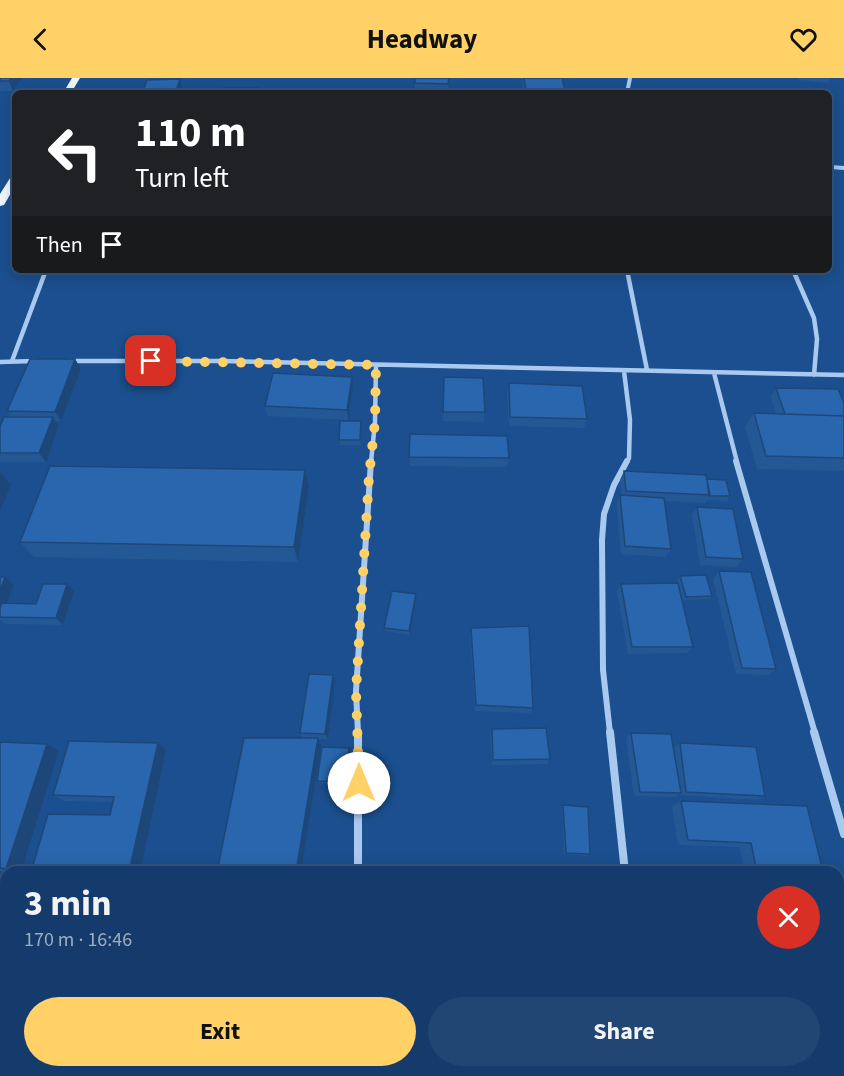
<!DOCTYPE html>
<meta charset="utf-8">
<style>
body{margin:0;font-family:"Source Sans 3",sans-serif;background:#214673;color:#f1f3f6;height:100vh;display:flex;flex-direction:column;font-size:22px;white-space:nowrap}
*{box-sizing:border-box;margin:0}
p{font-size:20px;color:#9dadc1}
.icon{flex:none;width:33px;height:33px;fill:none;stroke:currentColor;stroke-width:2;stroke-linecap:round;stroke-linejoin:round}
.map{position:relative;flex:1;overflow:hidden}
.sheet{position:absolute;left:0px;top:788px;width:844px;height:212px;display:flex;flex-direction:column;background:#143b6b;border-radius:18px 18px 0 0;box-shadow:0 3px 15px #0003,0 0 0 2px #33557e}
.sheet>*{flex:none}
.banner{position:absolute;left:12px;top:12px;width:820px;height:183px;border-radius:9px;box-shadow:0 3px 15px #0003,0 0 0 2px #33557e;background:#202124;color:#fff;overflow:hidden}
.pin{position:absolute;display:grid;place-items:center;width:51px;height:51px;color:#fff;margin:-26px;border-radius:12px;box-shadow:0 3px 9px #0006}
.me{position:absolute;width:66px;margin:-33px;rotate:0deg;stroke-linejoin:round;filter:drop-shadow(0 0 4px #0008)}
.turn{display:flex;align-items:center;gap:21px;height:126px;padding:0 24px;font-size:27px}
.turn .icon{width:78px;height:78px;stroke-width:2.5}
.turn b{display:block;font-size:42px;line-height:51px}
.then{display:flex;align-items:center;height:57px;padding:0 24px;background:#0003;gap:12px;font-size:22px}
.round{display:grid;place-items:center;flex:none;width:63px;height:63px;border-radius:32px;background:#214673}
.headline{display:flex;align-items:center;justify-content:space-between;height:102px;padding:0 24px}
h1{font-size:36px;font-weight:700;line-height:45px}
.primary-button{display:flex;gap:12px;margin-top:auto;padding:12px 24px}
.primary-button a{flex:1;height:69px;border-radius:36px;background:#ffd166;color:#111;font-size:24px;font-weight:700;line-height:69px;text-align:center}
.primary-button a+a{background:#214673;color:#f1f3f6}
header{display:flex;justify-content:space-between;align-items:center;height:78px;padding:0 24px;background:#ffd166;color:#111;font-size:27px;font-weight:700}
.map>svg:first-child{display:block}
</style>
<header><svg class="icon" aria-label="back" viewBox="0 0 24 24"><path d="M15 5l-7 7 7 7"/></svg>Headway<svg class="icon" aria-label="heart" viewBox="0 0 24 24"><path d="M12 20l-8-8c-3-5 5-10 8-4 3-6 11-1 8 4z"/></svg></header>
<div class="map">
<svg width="844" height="998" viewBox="0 0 844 998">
<rect width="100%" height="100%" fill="#1b4f8f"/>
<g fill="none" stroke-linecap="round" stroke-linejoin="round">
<!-- street-far3 -->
<path stroke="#a9c9ee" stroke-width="4" d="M627,15L630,0
M830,89L844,90"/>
<!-- street-far2 -->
<path stroke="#a9c9ee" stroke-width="4.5" d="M627,192L647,292
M793,192L814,240L817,261L814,297
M12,283L46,192
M70,283H221L844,297
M0,284L35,283
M624,293L630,342L629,380L627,384
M714,295L737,384
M371,384L375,344L376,287"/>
<!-- street-far1 -->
<path stroke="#a9c9ee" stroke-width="6" d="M736,383L815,655
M358,655L356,613L371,383
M610,655L603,592L602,462L604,436L614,407L627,383"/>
<!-- street -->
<path stroke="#a9c9ee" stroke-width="8" d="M610,654L625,794
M814,654L844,756
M358,794V654
M352,993V998
M626,993V998"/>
<!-- primary -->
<path fill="#f0f6ff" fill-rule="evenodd" d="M72,0H80L71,15H63Z
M15,96V108L4,127L0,128V116L12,97Z"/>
</g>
<!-- wall -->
<path fill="#245895" d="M0,0H22L13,13H0Z
M449,0L448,15H415V5Z
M522,0H562L565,12L564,15H524Z
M799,0H830L828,5L799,2Z
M182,11L181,15H143V13Z
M75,281L81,291L61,343H56L59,348L46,384H0V348L11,339L7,333Z
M352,299L353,308L348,342L267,338L265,328Z
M444,299L485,334L484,344L443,343Z
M509,305L587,341L584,350L509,348L507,315Z
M776,310L842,321L844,318V393L757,391L745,349L754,335L776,336L771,319Z
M361,343V367H340L339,362Z
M409,379L509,380L507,389L410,388Z
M305,392L309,408L298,484L34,479L20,464Z
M624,393L707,401L730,418L727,423L707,422L705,425L665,423L671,471L666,479L621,476L617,426L620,417H622L620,402Z
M697,429L743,481L736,489L700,487L692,437Z
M719,493L776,591L769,597L736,596L713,501Z
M680,498L712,518L709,521L683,522L693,569L687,575L628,576L617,513L621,506L678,505L677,502Z
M0,499L14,507L7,526H36L74,513L63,547L5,546L0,542V543Z
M416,516L410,557L385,553L384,550Z
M471,550L533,630L530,635L475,633L470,557Z
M335,603L328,661H318L321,667L303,660L300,655Z
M492,651L550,681L547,686L492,687L490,656Z
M631,655L674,670L680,665L765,718L757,722L680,717V716L675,719L634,718L626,660Z
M0,664L47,666L59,673L21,794L0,793Z
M158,665L166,672L110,737L113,724L65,723L53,717Z
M349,670V673L345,707L319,705L317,703Z
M681,723L823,794H744L740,769L678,767L672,728Z
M563,727L590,776L588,778L564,776L562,729Z
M0,952L6,953V993L0,998Z
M160,993L202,998H149Z
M529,993H597V998H529Z
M670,993H796L797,998H670Z"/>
<!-- shaded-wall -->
<path fill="#1d4779" d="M11,0H22L13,13L9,3Z
M180,1L182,11L181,15H177L176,13Z
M75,281L81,291L61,343L55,334Z
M352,299L353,308L348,342L347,332Z
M53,339L59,348L46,384L39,375Z
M305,392L309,408L298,484L294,469Z
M0,394L11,407L0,433Z
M5,499L14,507L2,539H0V513Z
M67,506L74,513L63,547L56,540Z
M416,516V520L410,557L409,553Z
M333,597L335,603L328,661L325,656Z
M318,660L321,667L301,794H296Z
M158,665L166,672L140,794H129Z
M47,666L59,673L21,794L6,791Z
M349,670V673L345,707L344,704Z
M6,984V993H15L13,998H2Z
M331,993H335L334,998H331Z"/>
<!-- building -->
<path fill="#2a66ad" stroke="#1d4779" stroke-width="1.5" d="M0,0H11L9,3H0Z
M415,0H449L448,6L415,5Z
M524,0H562L565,12H526Z
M180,1L176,13H143L147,2Z
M223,10H259L258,15H221Z
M573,11H619L620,15H574Z
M30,281H75L55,334L7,333Z
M273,295L352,299L347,332L265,328Z
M444,299L483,300L485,334H443Z
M509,305L582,308L587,341L510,339Z
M776,310L838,311L844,325V338L785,336Z
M754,335L844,338V380L766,378Z
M4,339H53L39,375H0V348Z
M340,343H361L360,362H339Z
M410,356L507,358L509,380L409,379Z
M50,388L305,392L294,469L20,464Z
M624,393L706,397L710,417L626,413Z
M707,401L726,402L730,418H709Z
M620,417L664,420L671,471L625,468Z
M697,429L733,431L743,481L706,479Z
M719,493L751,494L776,591L742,590Z
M706,497L712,518L686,519L680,498Z
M0,499H5L0,513Z
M678,505L693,569H632L621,506Z
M43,506H67L56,540L0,539V530L2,525L36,526Z
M392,513L416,516L409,553L384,550Z
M529,548L533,630L476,627L471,550Z
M309,596L333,597L325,656L300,655Z
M546,650L550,681L493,682L492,651Z
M631,655L671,656L681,715L640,714Z
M244,660H318L296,794H217Z
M69,663L158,665L129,794H31L48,736L110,737L114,719L53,717Z
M0,664L47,666L6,791L0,790Z
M680,665L756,669L765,718L686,714Z
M322,669L349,670L344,704L317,703Z
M681,723L807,728L823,794H757L751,765L688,762Z
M563,727L588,729L590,776L566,775Z
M838,831H844V880L838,879Z
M838,898L843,899L844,934L838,933Z
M0,955H6V984L2,998H0Z
M263,993H331V998H262Z
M374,993H412V998H374Z
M437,993H498V998H437Z
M533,993H597V998H533Z
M680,993H796L797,998H680Z"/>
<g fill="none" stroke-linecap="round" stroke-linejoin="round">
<!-- route -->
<path stroke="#ffd166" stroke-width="10" stroke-dasharray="0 18" d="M151,283L376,287L375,344L369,398L356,613L359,705"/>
</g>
</svg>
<div class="pin" style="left:151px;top:283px;background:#d93025"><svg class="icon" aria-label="arrive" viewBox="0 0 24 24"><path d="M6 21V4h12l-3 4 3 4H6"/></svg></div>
<svg class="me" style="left:359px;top:705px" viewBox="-20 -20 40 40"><circle r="19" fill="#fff"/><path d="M0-13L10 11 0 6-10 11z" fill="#ffd166"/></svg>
<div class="banner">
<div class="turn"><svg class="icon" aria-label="left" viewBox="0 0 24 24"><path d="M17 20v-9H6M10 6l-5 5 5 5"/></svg><div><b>110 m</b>Turn left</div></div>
<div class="then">Then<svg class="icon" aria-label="arrive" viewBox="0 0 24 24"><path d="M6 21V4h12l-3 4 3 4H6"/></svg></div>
</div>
<section class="sheet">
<div class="headline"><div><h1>3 min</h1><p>170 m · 16:46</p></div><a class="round" style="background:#d93025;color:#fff"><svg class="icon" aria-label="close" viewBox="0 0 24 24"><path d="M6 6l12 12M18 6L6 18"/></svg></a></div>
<div class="primary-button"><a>Exit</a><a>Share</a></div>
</section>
</div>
